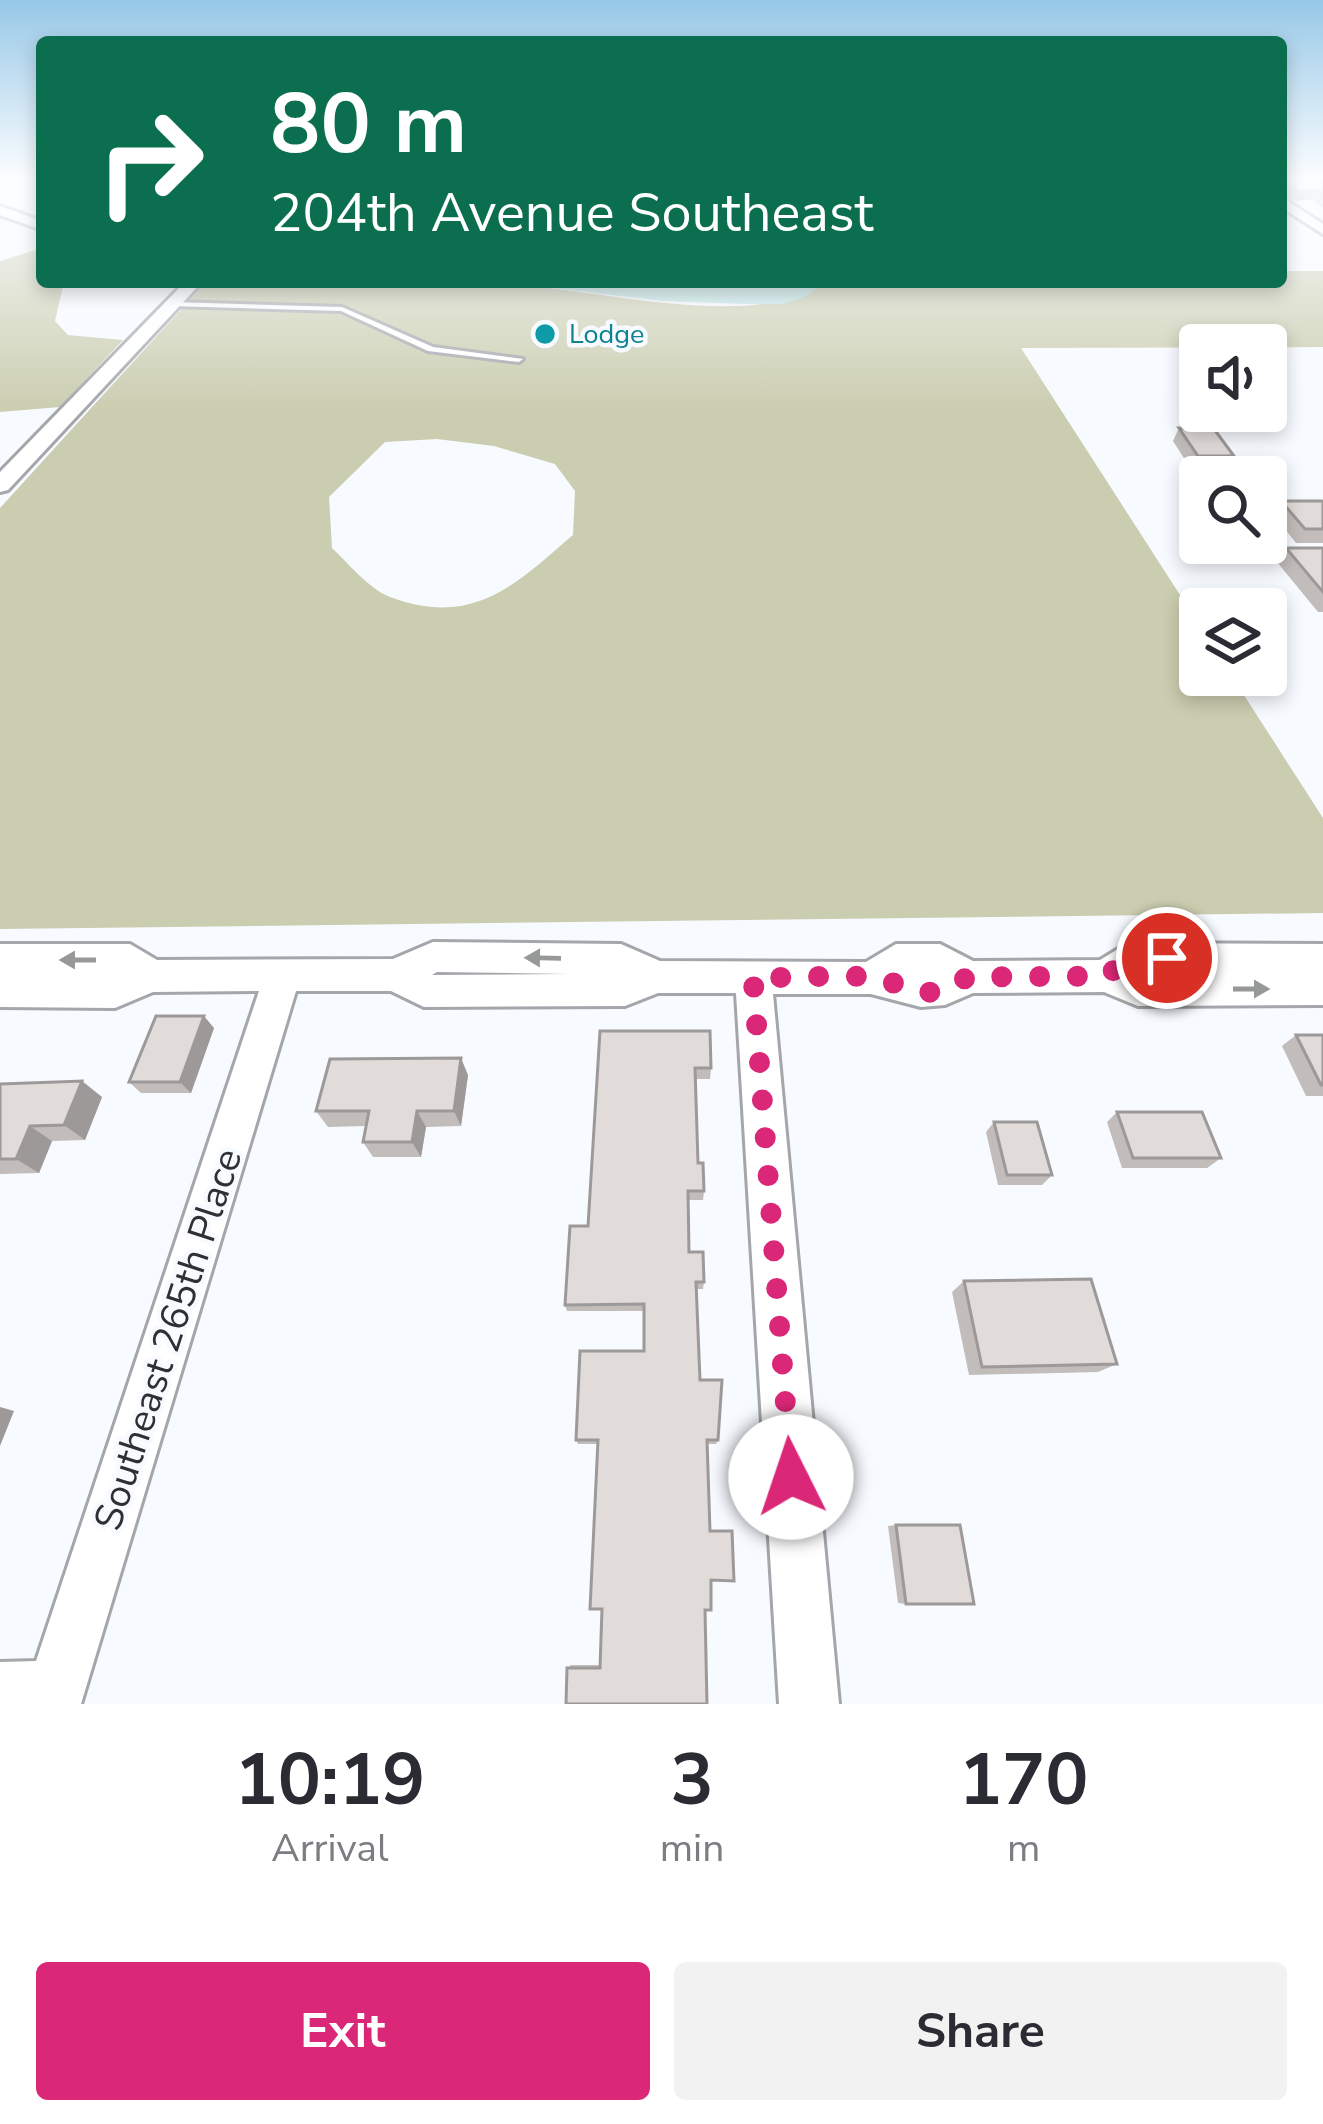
<!DOCTYPE html>
<style>
body{margin:0;font-family:"Nunito Sans",sans-serif;background:#f2f2f3;color:#2b2b33;height:100vh;display:flex;flex-direction:column;font-size:45px;white-space:nowrap}
*{box-sizing:border-box;margin:0}
p{font-size:39px;color:#7c7c81}
.icon{flex:none;width:66px;height:66px;fill:none;stroke:currentColor;stroke-width:2;stroke-linecap:round;stroke-linejoin:round}
.map{position:relative;height:1704px;overflow:hidden}
.drawer{display:flex;flex-direction:column;background:#fff;flex:1}
.drawer>*{flex:none}
.top-card{position:absolute;left:36px;top:36px;width:1251px;height:252px;border-radius:12px;box-shadow:0 6px 18px #0003;background:#0b6e4f;color:#fff;overflow:hidden}
.tools{position:absolute;left:1179px;top:324px;display:grid;gap:24px}
.tools a{display:grid;place-items:center;width:108px;height:108px;border-radius:12px;background:#fff;box-shadow:0 6px 18px #0003;font-size:60px}
.pin{position:absolute;display:grid;place-items:center;width:102px;height:102px;color:#fff;margin:-51px;border:6px solid #fff;border-radius:50%;box-shadow:0 3px 12px #0007}
.me{position:absolute;width:132px;margin:-66px;rotate:356deg;stroke-linejoin:round;filter:drop-shadow(0 0 9px #0008)}
.turn{display:flex;align-items:center;gap:42px;height:252px;padding:0 36px;font-size:54px}
.turn .icon{width:156px;height:156px;stroke-width:2.5}
.turn b{display:block;font-size:84px;line-height:102px}
.eta{display:flex;justify-content:space-evenly;align-items:center;height:204px;text-align:center}
.eta b{font-size:72px;font-weight:700;line-height:84px}
.cta{display:flex;gap:24px;margin-top:auto;padding:24px 36px}
.cta a{flex:1;height:138px;border-radius:12px;background:#db2777;color:#fff;font-size:48px;font-weight:700;line-height:138px;text-align:center}
.cta a+a{background:#f2f2f3;color:#2b2b33}
.map>svg:first-child{display:block}
</style>
<div class="map">
<svg width="1323" height="1704" viewBox="0 0 1323 1704">
<rect width="100%" height="100%" fill="#f7faff"/>
<!-- forest -->
<path fill="#cacdaf" fill-rule="evenodd" d="M42,248V282H64L55,321L68,335L123,340L60,407L0,412V261Z
M1281,271H1323V347L1021,348L1200,626V675H1231L1323,818V913L0,929V508L206,282C298,282 391,285 482,283C573,281 750,337 824,282H1281ZM437,439L494,446L555,464L575,491L573,535C515,585 473,628 390,597C369,589 348,563 332,548L329,497L385,442Z"/>
<!-- water -->
<path fill="#bee6e6" d="M422,282H824L805,297L783,304H747L662,301L519,284Z"/>
<g fill="none" stroke-linecap="round" stroke-linejoin="round">
<defs>
<path id="service" d="M174,302L342,307L433,347L523,359L519,362L428,351L341,311L171,306Z"/>
<path id="minor" d="M1281,197L1323,224V234L1281,207Z
M0,206L42,221V230L0,215Z
M185,282H202L8,490L0,492V472Z
M433,942L621,944L660,961L866,962L896,944H940L973,961L1100,960L1128,943L1323,944V1005L1138,1006L1104,992L973,993L945,1005L921,1007L871,994H773L839,1704H779L736,993H658L625,1006L424,1007L391,991H296L81,1704H0V1662L36,1661L259,991L153,992L115,1008L0,1007V944H130L157,960L393,959ZM437,972L570,974L432,975Z"/>
</defs>
<!-- service casing -->
<use href="#service" stroke="#a4a6ab" stroke-width="6"/>
<!-- minor casing -->
<use href="#minor" stroke="#a4a6ab" stroke-width="6"/>
<!-- service -->
<use href="#service" fill="#fff" fill-rule="evenodd"/>
<!-- minor -->
<use href="#minor" fill="#fff" fill-rule="evenodd"/>
</g>
<!-- wall -->
<path fill="#c2bcbb" d="M1281,176H1323V208L1312,199L1296,201L1281,193Z
M1198,346H1200V375L1193,358Z
M1179,428L1234,456L1227,470L1191,469L1173,441Z
M1281,501H1323V543H1296L1273,514Z
M1286,548H1323V612H1318L1277,562Z
M214,1028L191,1093H141L129,1082Z
M600,1031L711,1068L710,1079H695L698,1163L704,1191L703,1200H688L689,1252L704,1282L703,1289H697L700,1380L718,1440L716,1444H707L711,1580L705,1610L707,1704L567,1668L571,1665H600L602,1609L598,1444H578L576,1440L644,1351V1311H567L565,1305L588,1226Z
M1296,1035H1323V1096H1306L1282,1046Z
M468,1075L461,1126L426,1127L421,1157H373L363,1142L366,1126L328,1127L316,1111Z
M0,1084L102,1097L85,1140L52,1141L39,1173L0,1174Z
M1117,1112L1221,1158L1207,1168H1122L1107,1122Z
M994,1122L1052,1175L1042,1185H998L986,1132Z
M964,1281L1117,1364L1098,1372L969,1375L952,1292Z
M896,1525L906,1604L898,1603L888,1526Z"/>
<!-- shaded-wall -->
<path fill="#9e9999" d="M1316,190L1312,199L1296,201L1300,192Z
M204,1016L214,1028L191,1093L180,1082Z
M461,1058L468,1075L461,1126L454,1111Z
M82,1081L102,1097L85,1140L64,1125Z
M417,1111L426,1127L421,1157L412,1142Z
M30,1126L52,1141L39,1173L16,1159Z
M0,1407L14,1411L0,1446Z"/>
<!-- building -->
<path fill="#e1dbda" stroke="#9e9999" stroke-width="3" d="M1281,176H1323V195L1316,190L1300,192L1284,184L1281,188Z
M1179,428L1214,429L1234,456H1198Z
M1281,501H1323V529H1305Z
M1286,548H1323V592Z
M156,1016H204L180,1082H129Z
M600,1031H710L711,1068H695L698,1163H703L704,1191H688L689,1252H703L704,1282H696L700,1380H722L718,1440H707L710,1531H732L734,1581L711,1580V1610H705L707,1704H566L567,1668H600L602,1609H590L598,1440H576L580,1351H644V1304L565,1305L570,1226H588Z
M1296,1035H1323V1085H1321Z
M461,1058L454,1111H417L412,1142H363L369,1111H316L330,1059Z
M82,1081L64,1125L30,1126L16,1159H0V1084Z
M1117,1112H1202L1221,1158H1133Z
M994,1122H1037L1052,1175H1007Z
M1091,1279L1117,1364L982,1367L964,1281Z
M896,1525H960L974,1604H906Z"/>
<!-- one-way arrows -->
<defs><path id="oneway-solid" d="M-6-.8H1V-3.2L6.5 0L1 3.2V.8H-6Z" transform="scale(3)"/></defs>
<g fill="#979898">
<use href="#oneway-solid" transform="translate(543 958) rotate(-179)"/>
<use href="#oneway-solid" transform="translate(78 960) rotate(-180)"/>
<use href="#oneway-solid" transform="translate(1251 989)"/>
</g>
<!-- sky -->
<linearGradient id="sky" x2="0" y2="1"><stop stop-color="#97c8e7"/><stop offset="0.43" stop-color="#fbfdff"/><stop offset="1" stop-color="#fbfdff" stop-opacity="0"/></linearGradient>
<rect width="1323" height="414" fill="url(#sky)"/>
<g fill="none" stroke-linecap="round" stroke-linejoin="round">
<!-- route -->
<path stroke="#db2777" stroke-width="21" stroke-dasharray="0 37.8" d="M791,1477L753,977C791,979 830,974 868,977C907,981 925,1009 967,977L1107,976L1128,958H1167"/>
</g>
<!-- markers -->
<circle fill="#0f9aa8" stroke="#f7faff" stroke-width="4.5" cx="545" cy="334" r="12"/>
<g text-anchor="middle" stroke-width="9" stroke-linejoin="round" paint-order="stroke">
<!-- far-culture labels -->
<g font-size="27" fill="#0d838f" stroke="#f7faff" text-anchor="start">
<text x="569" y="343">Lodge</text>
</g>
<!-- near-street labels -->
<g font-size="39" fill="#2f3032" stroke="#f7faff">
<text transform="translate(167 1339) rotate(-72)" y="14">Southeast 265th Place</text>
</g>
</g>
</svg>
<div class="tools">
<a><svg class="icon" aria-label="sound" viewBox="0 0 24 24"><path d="M4 9h4l5-4v14l-5-4H4zM17 9q2 3 0 6"/></svg></a>
<a><svg class="icon" aria-label="search" viewBox="0 0 24 24"><circle cx="10" cy="10" r="6"/><path d="M15 15l6 6"/></svg></a>
<a><svg class="icon" aria-label="layers" viewBox="0 0 24 24"><path d="M12 4l9 5-9 5-9-5zM3 14l9 5 9-5"/></svg></a>
</div>
<div class="pin" style="left:1167px;top:958px;background:#d93025"><svg class="icon" aria-label="arrive" viewBox="0 0 24 24"><path d="M6 21V4h12l-3 4 3 4H6"/></svg></div>
<svg class="me" style="left:791px;top:1477px" viewBox="-20 -20 40 40"><circle r="19" fill="#fff"/><path d="M0-13L10 11 0 6-10 11z" fill="#db2777"/></svg>
<div class="top-card">
<div class="turn"><svg class="icon" aria-label="right" viewBox="0 0 24 24"><path d="M7 20v-9h11M14 6l5 5-5 5"/></svg><div><b>80 m</b>204th Avenue Southeast</div></div>
</div>
</div>
<section class="drawer">
<div class="eta">
<div><b>10:19</b><p>Arrival</p></div>
<div><b>3</b><p>min</p></div>
<div><b>170</b><p>m</p></div>
</div>
<div class="cta"><a>Exit</a><a>Share</a></div>
</section>
